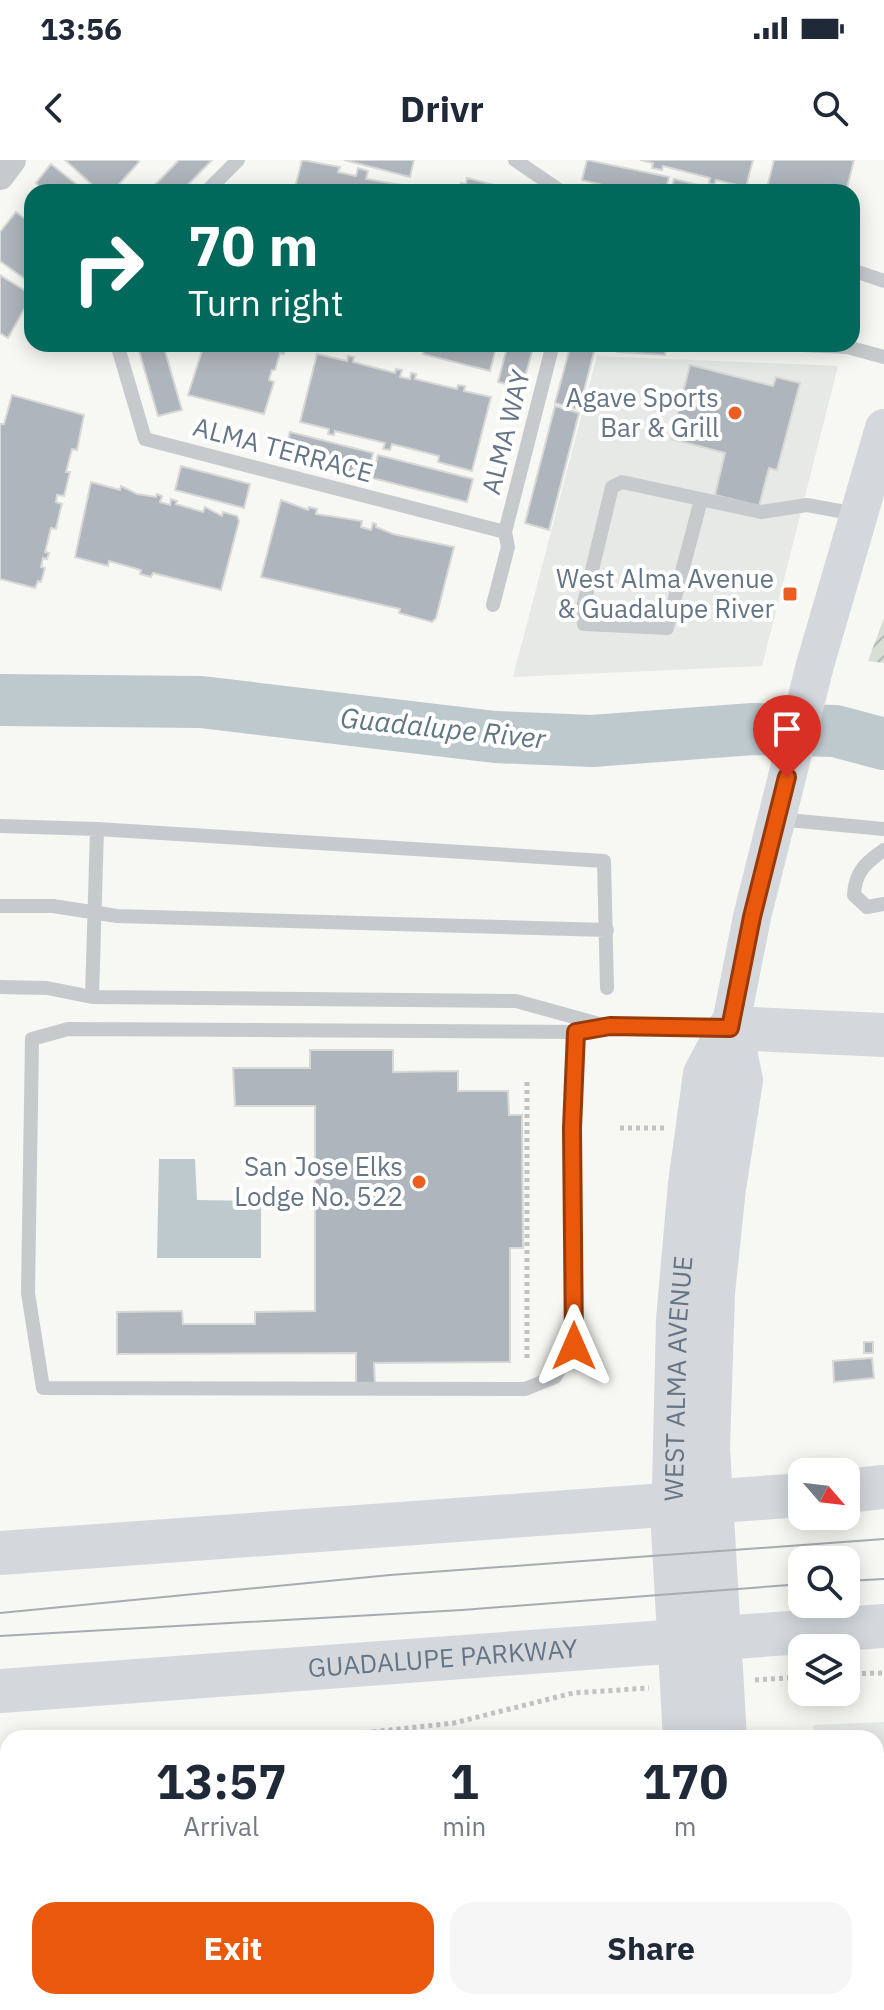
<!DOCTYPE html>
<style>
body{margin:0;font-family:"IBM Plex Sans",sans-serif;background:#f6f6f7;color:#1f2937;height:100vh;display:flex;flex-direction:column;font-size:30px;white-space:nowrap}
*{box-sizing:border-box;margin:0}
p{font-size:26px;color:#747a83}
.icon{flex:none;width:44px;height:44px;fill:none;stroke:currentColor;stroke-width:2;stroke-linecap:round;stroke-linejoin:round}
.map{position:relative;flex:1;overflow:hidden}
.side{position:absolute;left:0px;top:1570px;width:884px;height:280px;display:flex;flex-direction:column;background:#fff;border-radius:24px 24px 0 0;box-shadow:0 4px 20px #0003}
.side>*{flex:none}
.banner{position:absolute;left:24px;top:24px;width:836px;height:168px;border-radius:24px;box-shadow:0 4px 20px #0003;background:#00695c;color:#fff;overflow:hidden}
.needle{width:52px;rotate:118deg}
.fabs{position:absolute;left:788px;top:1298px;display:grid;gap:16px}
.fabs a{display:grid;place-items:center;width:72px;height:72px;border-radius:16px;background:#fff;box-shadow:0 4px 20px #0003;font-size:40px}
.pin{position:absolute;display:grid;place-items:center;width:68px;height:68px;color:#fff;margin:-82px -34px;border-radius:50% 50% 50% 0;rotate:-45deg;box-shadow:0 0 8px #0007}
.pin .icon{rotate:45deg}
.me{position:absolute;width:88px;margin:-44px;rotate:0deg;stroke-linejoin:round;filter:drop-shadow(0 0 6px #0008)}
.turn{display:flex;align-items:center;gap:28px;height:168px;padding:0 32px;font-size:36px}
.turn .icon{width:104px;height:104px;stroke-width:2.5}
.turn b{display:block;font-size:56px;line-height:68px}
.eta{display:flex;justify-content:space-evenly;align-items:center;height:136px;text-align:center}
.eta b{font-size:48px;font-weight:800;line-height:56px}
.button{display:flex;gap:16px;margin-top:auto;padding:16px 32px}
.button a{flex:1;height:92px;border-radius:24px;background:#ea580c;color:#fff;font-size:32px;font-weight:800;line-height:92px;text-align:center}
.button a+a{background:#f6f6f7;color:#1f2937}
.status{display:flex;justify-content:space-between;align-items:center;height:56px;padding:0 40px;background:#fff;direction:ltr}
.status svg{height:22px;fill:currentColor}
header{display:flex;justify-content:space-between;align-items:center;height:104px;padding:0 32px;background:#fff;font-size:36px;font-weight:800}
.map>svg:first-child{display:block}
</style>
<div class="status"><b>13:56</b><svg viewBox="0 0 49 12"><path d="M0 12V9h3v3zM5 12V6h3v6zM10 12V3h3v9zM15 12V0h3v12zM26 1h20v11H26zM47 4h2v5h-2z"/></svg></div>
<header><svg class="icon" aria-label="back" viewBox="0 0 24 24"><path d="M15 5l-7 7 7 7"/></svg>Drivr<svg class="icon" aria-label="search" viewBox="0 0 24 24"><circle cx="10" cy="10" r="6"/><path d="M15 15l6 6"/></svg></header>
<div class="map">
<svg width="884" height="1850" viewBox="0 0 884 1850">
<defs>
<pattern id="garden-furrows" width="10" height="10" patternUnits="userSpaceOnUse" patternTransform="scale(2)"><rect width="10" height="10" fill="#d7dfd4"/><path d="M-1 1l2-2M0 10L10 0M9 11l2-2" fill="none" stroke="#b2b9b2"/></pattern>
</defs>
<rect width="100%" height="100%" fill="#f7f7f3"/>
<!-- built -->
<path fill="#e7e9e7" d="M597,196L838,206L762,506L513,517Z
M884,1562V1728L876,1729V1578H814L813,1565Z
M8,1669V1798L0,1799V1670Z"/>
<!-- garden -->
<path fill="url(#garden-furrows)" d="M884,458V503L868,501Z"/>
<!-- water -->
<path fill="#bec9cd" d="M159,999H195L197,1040L261,1041V1098H157Z"/>
<g fill="none" stroke-linecap="round" stroke-linejoin="round">
<!-- river -->
<path stroke="#bec9cd" stroke-width="52" d="M0,540L201,542L495,577L592,581L753,569L835,571L884,584"/>
</g>
<!-- building -->
<path fill="#afb5bc" stroke="#d8d8d6" stroke-width="2" d="M65,0H137L139,2L112,32H100Z
M179,0H212L181,32H148Z
M302,0L340,7L338,12L356,16L358,8L368,11L366,19L420,28L419,32H294Z
M344,0H414L410,17Z
M587,0L669,17L665,32H631L582,20Z
M640,0H753L746,27L716,20L714,25L709,23L710,18L663,6L662,10L652,8L653,3Z
M774,0H854L846,32H766Z
M51,4L86,32H44L36,23Z
M467,18L522,32H458L461,23L466,24Z
M674,19L726,32H671Z
M16,52L32,64V124L0,101V72Z
M0,115L32,135L8,178L0,173Z
M137,184H163L182,250L158,256Z
M204,184H282L285,188L284,194L280,193L275,210H272L269,220L274,222L264,254L188,235Z
M373,184H403L401,191Z
M425,184H497L490,211L423,194Z
M508,184H534L522,228L498,222Z
M571,184H596L579,250L555,243Z
M617,184H666L665,195L617,192Z
M317,194L347,201L348,196L354,197L353,202L395,213L396,209L402,210L400,217L410,219L411,213L416,214L415,219L457,229L458,225L465,226L464,231L491,237L472,311L438,302L439,296L392,284L390,290L383,289L385,283L335,271L334,275L328,274L329,269L300,262Z
M690,205L773,226L776,217L800,223L777,310L769,308L759,346L715,335L725,293L671,279Z
M12,235L84,255L77,290L72,289L66,312H70L64,336L57,335L56,342L62,344L60,351L56,369L51,368L45,392L49,393L47,399L43,398L41,407L45,408L41,422L38,421L35,428L0,419V264H4Z
M555,246L579,253L549,370L525,363Z
M290,272L373,293L367,317L284,296Z
M378,295L473,319L467,342L372,318Z
M181,306L250,324L244,348L175,330Z
M91,322L120,330L121,326L137,334L156,337L157,334L162,336L160,342L170,345L171,339L177,341L176,344L203,352L205,347L222,356L223,352L237,356L239,361L221,430L153,413L151,417L140,414L141,410L109,401L108,406L75,397Z
M281,340L308,350L309,347L317,349L316,354L362,361L361,367L371,370L373,363L376,364V367L393,374L454,387L436,458L432,462L399,453L400,449L261,417Z
M310,890H393V912L458,911V931H508L509,955H522L523,1088H510V1202L374,1203L375,1224H356V1193L117,1194V1152L182,1151L183,1164H255V1152L315,1151V946H235L233,908H310Z
M864,1182H873V1193H864Z
M872,1198L874,1218L834,1222L833,1201Z
M884,1788V1850H852L851,1842H876V1789Z
M204,1842H231V1850H127Z
M388,1842H510V1844L389,1850Z
M611,1842H639L640,1850H613Z"/>
<g fill="none" stroke-linecap="round" stroke-linejoin="round">
<!-- path -->
<path stroke="#c0c2c4" stroke-width="5" stroke-dasharray="4 4" stroke-linecap="butt" d="M527,922V1202
M620,968H664
M846,1514L884,1513
M755,1520L802,1517
M317,1578L454,1563L573,1533L649,1528
M0,1602L8,1601
M876,1749L884,1748
M827,1842V1850"/>
<!-- service -->
<path stroke="#c7cacd" stroke-width="14" d="M515,0L562,32
M206,32L238,0
M852,110L884,121
M117,184L145,279L505,372
M780,184L847,187L884,197
M701,340L667,468L584,464L582,452L612,327L622,322L761,352L807,345L856,354
M493,445L508,387L505,372L553,184
M777,659L884,669
M0,666L97,669L604,701L607,828
M884,690C866,702 855,712 854,735L867,747L884,744
M0,746H53L117,756L607,770
M0,827L47,828L92,837L516,841L603,865
M92,837L97,669
M576,872L572,968L574,1186L555,1217L525,1229L43,1228L28,1133L32,879L68,869L576,872L610,866L722,868"/>
<!-- minor -->
<path stroke="#c7cacd" stroke-width="28" d="M0,16L12,0
M0,1823H8
M594,1842L595,1850"/>
<!-- secondary -->
<path stroke="#d4d8dd" stroke-width="38" d="M730,868L752,757L815,505L884,268"/>
<!-- primary -->
<g stroke="#d4d8dd" stroke-width="44">
<path d="M730,868L884,875"/>
<path id="s1" d="M685,1578L673,1369L678,1160L690,1024L705,914L730,868"/>
<path d="M725,1578L708,1288L713,1133L724,1028L741,920L730,868"/>
<path d="M708,1842L709,1850"/>
<path d="M750,1842L751,1850"/>
</g>
<!-- motorway -->
<g stroke="#d4d8dd" stroke-width="44">
<path d="M846,1331L884,1327"/>
<path d="M0,1393L802,1335"/>
<path id="s2" d="M0,1531L884,1466"/>
</g>
<!-- tram -->
<path stroke="#a6acb2" stroke-width="2" d="M846,1421L884,1419
M0,1453L390,1415L884,1379
M0,1476L462,1450L802,1424"/>
<defs>
<path id="rail" d="M876,1648L884,1647
M876,1668L884,1667
M0,1722H8
M0,1741L8,1740"/>
</defs>
<!-- rail casing -->
<use href="#rail" stroke="#a6acb2" stroke-width="9"/>
<!-- rail -->
<use href="#rail" stroke="#fff" stroke-width="6" stroke-dasharray="18" stroke-linecap="butt"/>
</g>
<g fill="none" stroke-linecap="round" stroke-linejoin="round">
<defs>
<path id="route" d="M574,1186L572,968L576,872L610,866L730,868L752,757L787,617"/>
</defs>
<!-- route casing -->
<use href="#route" stroke="#983908" stroke-width="20"/>
<!-- route -->
<use href="#route" stroke="#ea580c" stroke-width="14"/>
</g>
<!-- markers -->
<g fill="#ea5e21" stroke="#fff" stroke-width="3">
<circle cx="735" cy="253" r="8"/>
<rect x="782" y="426" width="16" height="16" rx="4"/>
<circle cx="419" cy="1022" r="8"/>
</g>
<g text-anchor="middle" stroke-width="8" stroke-linejoin="round" paint-order="stroke">
<!-- poi labels -->
<g font-size="26" fill="#657586" stroke="#fff" text-anchor="end">
<text x="719" y="247">Agave Sports<tspan x="719" dy="30">Bar &amp; Grill</tspan></text>
<text x="774" y="428">West Alma Avenue<tspan x="774" dy="30">&amp; Guadalupe River</tspan></text>
<text x="403" y="1016">San Jose Elks<tspan x="403" dy="30">Lodge No. 522</tspan></text>
</g>
<!-- street labels -->
<g font-size="26" fill="#657586" stroke="#fff">
<text transform="translate(506 272) rotate(-76)" y="9">ALMA WAY</text>
<text transform="translate(283 290) rotate(15)" y="9">ALMA TERRACE</text>
<text dy="9" stroke="none"><textPath href="#s1" startOffset="360">WEST ALMA AVENUE</textPath></text>
<text dy="9" stroke="none"><textPath href="#s2" startOffset="444">GUADALUPE PARKWAY</textPath></text>
</g>
<!-- water labels -->
<g font-size="28" font-style="italic" fill="#607782" stroke="#fff">
<text transform="translate(443 568) rotate(6)" y="10">Guadalupe River</text>
</g>
</g>
</svg>
<div class="fabs">
<a><svg class="needle" viewBox="-14 -14 28 28"><path d="M0-13l5 13h-10z" fill="#e53935"/><path d="M0 13l5-13h-10z" fill="#747a83"/></svg></a>
<a><svg class="icon" aria-label="search" viewBox="0 0 24 24"><circle cx="10" cy="10" r="6"/><path d="M15 15l6 6"/></svg></a>
<a><svg class="icon" aria-label="layers" viewBox="0 0 24 24"><path d="M12 4l9 5-9 5-9-5zM3 14l9 5 9-5"/></svg></a>
</div>
<div class="pin" style="left:787px;top:617px;background:#d93025"><svg class="icon" aria-label="arrive" viewBox="0 0 24 24"><path d="M6 21V4h12l-3 4 3 4H6"/></svg></div>
<svg class="me" style="left:574px;top:1186px" viewBox="-20 -20 40 40"><path d="M0-17L14 15 0 8-14 15z" fill="#ea580c" stroke="#fff" stroke-width="4"/></svg>
<div class="banner">
<div class="turn"><svg class="icon" aria-label="right" viewBox="0 0 24 24"><path d="M7 20v-9h11M14 6l5 5-5 5"/></svg><div><b>70 m</b>Turn right</div></div>
</div>
<section class="side">
<div class="eta">
<div><b>13:57</b><p>Arrival</p></div>
<div><b>1</b><p>min</p></div>
<div><b>170</b><p>m</p></div>
</div>
<div class="button"><a>Exit</a><a>Share</a></div>
</section>
</div>
